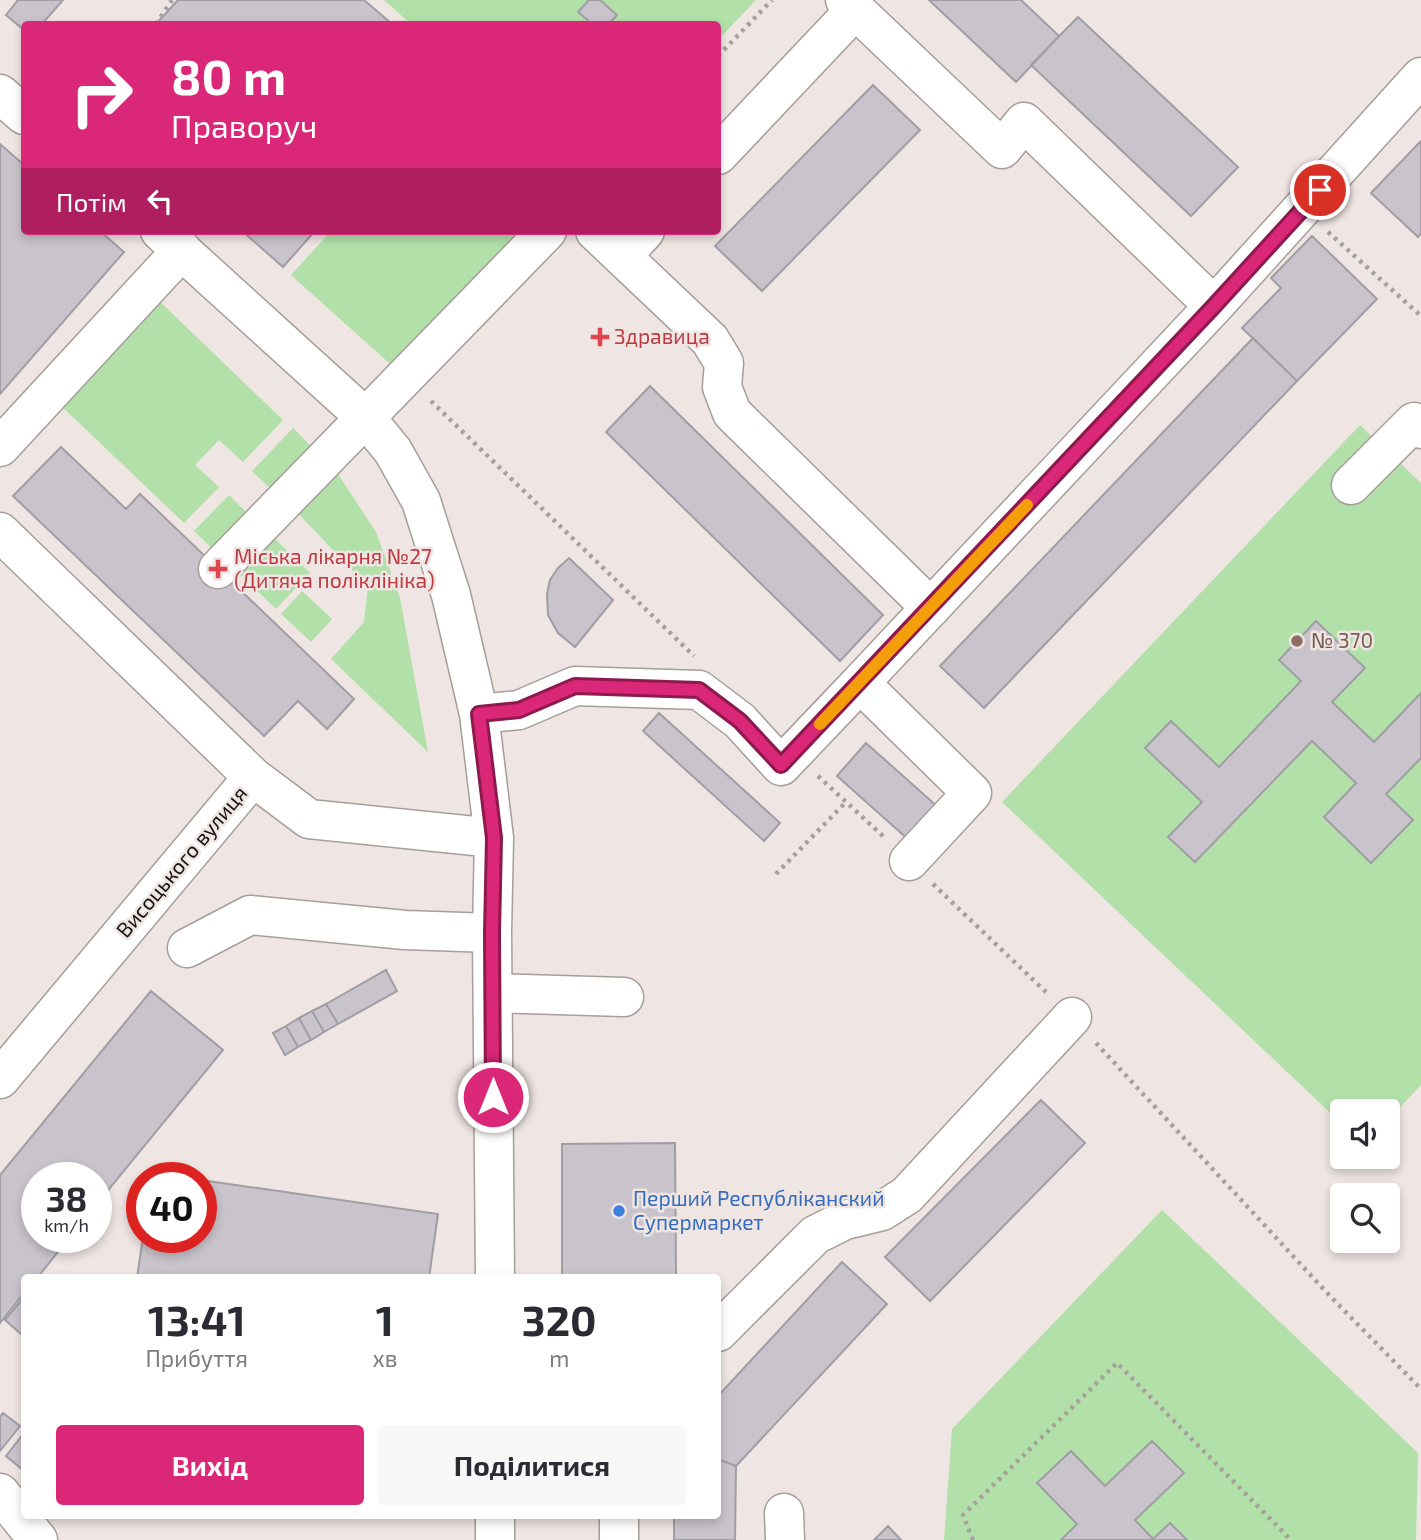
<!DOCTYPE html>
<html lang="uk">
<meta charset="utf-8">
<style>
body{margin:0;font-family:"Exo 2",sans-serif;background:#f7f7f7;color:#2b2b33;height:100vh;display:flex;flex-direction:column;font-size:26px;white-space:nowrap}
*{box-sizing:border-box;margin:0}
p{font-size:23px;color:#7c7c81}
.icon{flex:none;width:38px;height:38px;fill:none;stroke:currentColor;stroke-width:2;stroke-linecap:round;stroke-linejoin:round}
.map{position:relative;flex:1;overflow:hidden}
.side{position:absolute;left:21px;top:1274px;width:700px;height:245px;display:flex;flex-direction:column;background:#fff;border-radius:7px;box-shadow:0 4px 10px #0003}
.side>*{flex:none}
.banner{position:absolute;left:21px;top:21px;width:700px;height:214px;border-radius:7px;box-shadow:0 4px 10px #0003;background:#db2777;color:#fff;overflow:hidden}
.controls{position:absolute;left:1330px;top:1099px;display:grid;gap:14px}
.controls a{display:grid;place-items:center;width:70px;height:70px;border-radius:7px;background:#fff;box-shadow:0 4px 10px #0003;font-size:35px}
.speed{position:absolute;left:21px;top:1162px;display:flex;gap:14px;font-size:35px;font-weight:700;text-align:center}
.speed>*{display:grid;place-content:center;width:91px;height:91px;border-radius:50%;background:#fff;box-shadow:0 4px 10px #0003;line-height:1}
.speed small{font-size:18px;font-weight:400}
.speed .limit{border:10px solid #d22;background:#fff;color:#111}
.pin{position:absolute;display:grid;place-items:center;width:60px;height:60px;color:#fff;margin:-30px;border:4px solid #fff;border-radius:50%;box-shadow:0 2px 7px #0007}
.me{position:absolute;width:77px;margin:-38px;rotate:0deg;stroke-linejoin:round;filter:drop-shadow(0 0 5px #0008)}
.turn{display:flex;align-items:center;gap:24px;height:147px;padding:0 35px;font-size:32px}
.turn .icon{width:91px;height:91px;stroke-width:2.5}
.turn b{display:block;font-size:49px;line-height:60px}
.then{display:flex;align-items:center;height:66px;padding:0 35px;background:#0003;gap:14px;font-size:26px}
.eta{display:flex;justify-content:space-evenly;align-items:center;height:119px;text-align:center}
.eta b{font-size:42px;font-weight:700;line-height:49px}
.primary-button{display:flex;gap:14px;margin-top:auto;padding:14px 35px}
.primary-button a{flex:1;height:80px;border-radius:7px;background:#db2777;color:#fff;font-size:28px;font-weight:700;line-height:80px;text-align:center}
.primary-button a+a{background:#f7f7f7;color:#2b2b33}
.map>svg:first-child{display:block}
</style>
<div class="map">
<svg width="1421" height="1540" viewBox="0 0 1421 1540">
<rect width="100%" height="100%" fill="#efe5e2"/>
<!-- green -->
<path fill="#b2e0a9" d="M384,0H756L718,40V24H411Z
M331,231H533L398,363H389L291,275Z
M155,297L283,420L243,462L219,440L195,465L219,487L184,523L56,401Z
M1360,425L1421,483V1085L1388,1120V1111H1342V1124L1002,802Z
M293,428L317,452L277,495L252,471Z
M334,468L376,532L400,598L428,752L331,659L364,622L368,587L295,510Z
M229,495L254,520L220,556L194,531Z
M264,528L310,573L276,609L229,564Z
M302,591L332,619L311,642L281,614Z
M1162,1210L1418,1453L1416,1540H944L952,1429Z"/>
<!-- building -->
<path fill="#c9c4cb" stroke="#a19da4" stroke-width="2" d="M18,0H63L42,24H24V30L6,15Z
M178,0H364L392,24H156Z
M589,0H600L617,15L609,24H592L578,12Z
M929,0H1021L1059,36L1016,82Z
M1078,17L1238,167L1191,216L1031,65Z
M873,85L920,130L762,291L715,246Z
M1421,141V233L1418,237L1371,193Z
M0,144L24,165V231H100L124,252L0,394Z
M242,231H315L283,267Z
M1312,236L1377,299L1297,381L1242,328L1281,288L1271,278Z
M1253,338L1297,381L984,708L940,666Z
M650,386L883,615L840,661L606,432Z
M61,447L126,509L140,494L354,699L327,729L298,701L264,736L13,496Z
M569,558L613,600L575,647L558,633L548,615L547,594L550,580L558,568Z
M1316,621L1365,668L1332,702L1374,742L1421,693V758L1386,794L1413,820L1371,863L1324,817L1356,783L1312,741L1195,862L1168,837L1202,802L1145,748L1171,721L1219,767L1301,681L1279,660Z
M659,713L780,823L764,841L643,731Z
M866,743L939,808L910,841L837,776Z
M386,970L397,991L338,1024L326,1004Z
M151,991L223,1050L96,1205V1178H37V1237H70L37,1278H24V1293L0,1323V1175Z
M326,1004L338,1024L324,1032L312,1011Z
M312,1011L324,1032L311,1040L299,1018Z
M299,1018L311,1040L298,1047L286,1026Z
M286,1026L298,1047L285,1055L273,1033Z
M1041,1100L1085,1143L930,1301L885,1257Z
M675,1143L676,1278H562V1144Z
M154,1173L187,1178H153Z
M201,1180L438,1214L429,1278H137L143,1237H201Z
M842,1262L887,1304L736,1466L718,1459V1396Z
M24,1297V1332L22,1335L5,1320Z
M3,1413L20,1426L0,1451V1417Z
M24,1433V1467L23,1470L6,1456Z
M1152,1441L1184,1473L1135,1520L1153,1539L1170,1523L1187,1540H1061L1077,1524L1037,1483L1071,1451L1105,1486Z
M718,1459L736,1466L735,1540H674V1516H718Z
M888,1526L901,1540H874Z"/>
<g fill="none" stroke-linecap="round" stroke-linejoin="round">
<defs>
<path id="minor" d="M845,0L1002,149L1024,122L1214,306
M0,94L24,115
M718,155L856,9
M160,231L366,418L393,451L421,501L451,595L479,714L494,838L492,933L495,1278
M595,231L710,340L724,363L722,387L732,413L931,608
M622,256L645,231
M0,447L182,250
M1351,485L1414,422L1421,429
M0,532L253,777
M218,569L547,231
M860,683L1214,306L1421,77
M479,714L519,710L575,686L699,690L740,721L781,766L860,683L972,793L909,861
M187,948L250,915L405,930L492,933
M493,993L624,997
M0,1079L253,777L309,819L494,838
M718,1332L815,1235L845,1220L882,1211L907,1195L1072,1017
M0,1493L38,1540
M784,1513L785,1540
M495,1540V1516
M619,1540V1516"/>
</defs>
<!-- minor casing -->
<use href="#minor" stroke="#a69e9a" stroke-width="41"/>
<!-- path -->
<path stroke="#a7a09d" stroke-width="4.5" stroke-dasharray="3.5 5" stroke-linecap="butt" d="M156,24L172,0
M718,56L772,0
M1328,232L1421,316
M431,401L694,656
M818,776L884,837
M776,874L846,802
M933,884L1048,994
M1096,1043L1330,1296L1421,1389
M973,1540L963,1515L1117,1363L1291,1540"/>
<!-- minor -->
<use href="#minor" stroke="#fff" stroke-width="38"/>
</g>
<g fill="none" stroke-linecap="round" stroke-linejoin="round">
<defs>
<path id="route" d="M493,1097L492,933L494,838L479,714L519,710L575,686L699,690L740,721L781,765L1214,306L1320,190"/>
</defs>
<!-- route casing -->
<use href="#route" stroke="#8e194d" stroke-width="18"/>
<!-- route -->
<use href="#route" stroke="#db2777" stroke-width="12"/>
<!-- slow -->
<path stroke="#f59e0b" stroke-width="12" d="M820,724L1027,505"/>
</g>
<!-- markers -->
<g fill="#e0444e" stroke="#efe5e2" stroke-width="2.5">
<path d="M596.5 326.5h7v7h7v7h-7v7h-7v-7h-7v-7h7z"/>
<path d="M214.5 558.5h7v7h7v7h-7v7h-7v-7h-7v-7h7z"/>
</g>
<circle fill="#8d6e63" stroke="#efe5e2" stroke-width="2.5" cx="1297" cy="641" r="7"/>
<circle fill="#3f7fe0" stroke="#efe5e2" stroke-width="2.5" cx="619" cy="1211" r="7"/>
<g text-anchor="middle" stroke-width="5" stroke-linejoin="round" paint-order="stroke">
<!-- health labels -->
<g font-size="21" fill="#be3a42" stroke="#efe5e2" text-anchor="start">
<text x="614" y="344">Здравица</text>
<text x="234" y="564">Міська лікарня №27<tspan x="234" dy="24">(Дитяча поліклініка)</tspan></text>
</g>
<!-- education labels -->
<g font-size="21" fill="#785e54" stroke="#efe5e2" text-anchor="start">
<text x="1311" y="648">№ 370</text>
</g>
<!-- street labels -->
<g font-size="21" fill="#151211" stroke="#efe5e2">
<text transform="translate(182 862) rotate(-50)" y="7">Висоцького вулиця</text>
</g>
<!-- shop labels -->
<g font-size="21" fill="#366cbe" stroke="#efe5e2" text-anchor="start">
<text x="633" y="1206">Перший Республiканский<tspan x="633" dy="24">Супермаркет</tspan></text>
</g>
</g>
</svg>
<div class="controls">
<a><svg class="icon" aria-label="sound" viewBox="0 0 24 24"><path d="M4 9h4l5-4v14l-5-4H4zM17 9q2 3 0 6"/></svg></a>
<a><svg class="icon" aria-label="search" viewBox="0 0 24 24"><circle cx="10" cy="10" r="6"/><path d="M15 15l6 6"/></svg></a>
</div>
<div class="speed"><div>38<small>km/h</small></div><div class="limit">40</div></div>
<div class="pin" style="left:1320px;top:190px;background:#d93025"><svg class="icon" aria-label="arrive" viewBox="0 0 24 24"><path d="M6 21V4h12l-3 4 3 4H6"/></svg></div>
<svg class="me" style="left:493px;top:1097px" viewBox="-20 -20 40 40"><circle r="17" fill="#db2777" stroke="#fff" stroke-width="3"/><path d="M0-11L8 9 0 5-8 9z" fill="#fff"/></svg>
<div class="banner">
<div class="turn"><svg class="icon" aria-label="right" viewBox="0 0 24 24"><path d="M7 20v-9h11M14 6l5 5-5 5"/></svg><div><b>80 m</b>Праворуч</div></div>
<div class="then">Потім<svg class="icon" aria-label="left" viewBox="0 0 24 24"><path d="M17 20v-9H6M10 6l-5 5 5 5"/></svg></div>
</div>
<section class="side">
<div class="eta">
<div><b>13:41</b><p>Прибуття</p></div>
<div><b>1</b><p>хв</p></div>
<div><b>320</b><p>m</p></div>
</div>
<div class="primary-button"><a>Вихід</a><a>Поділитися</a></div>
</section>
</div>
